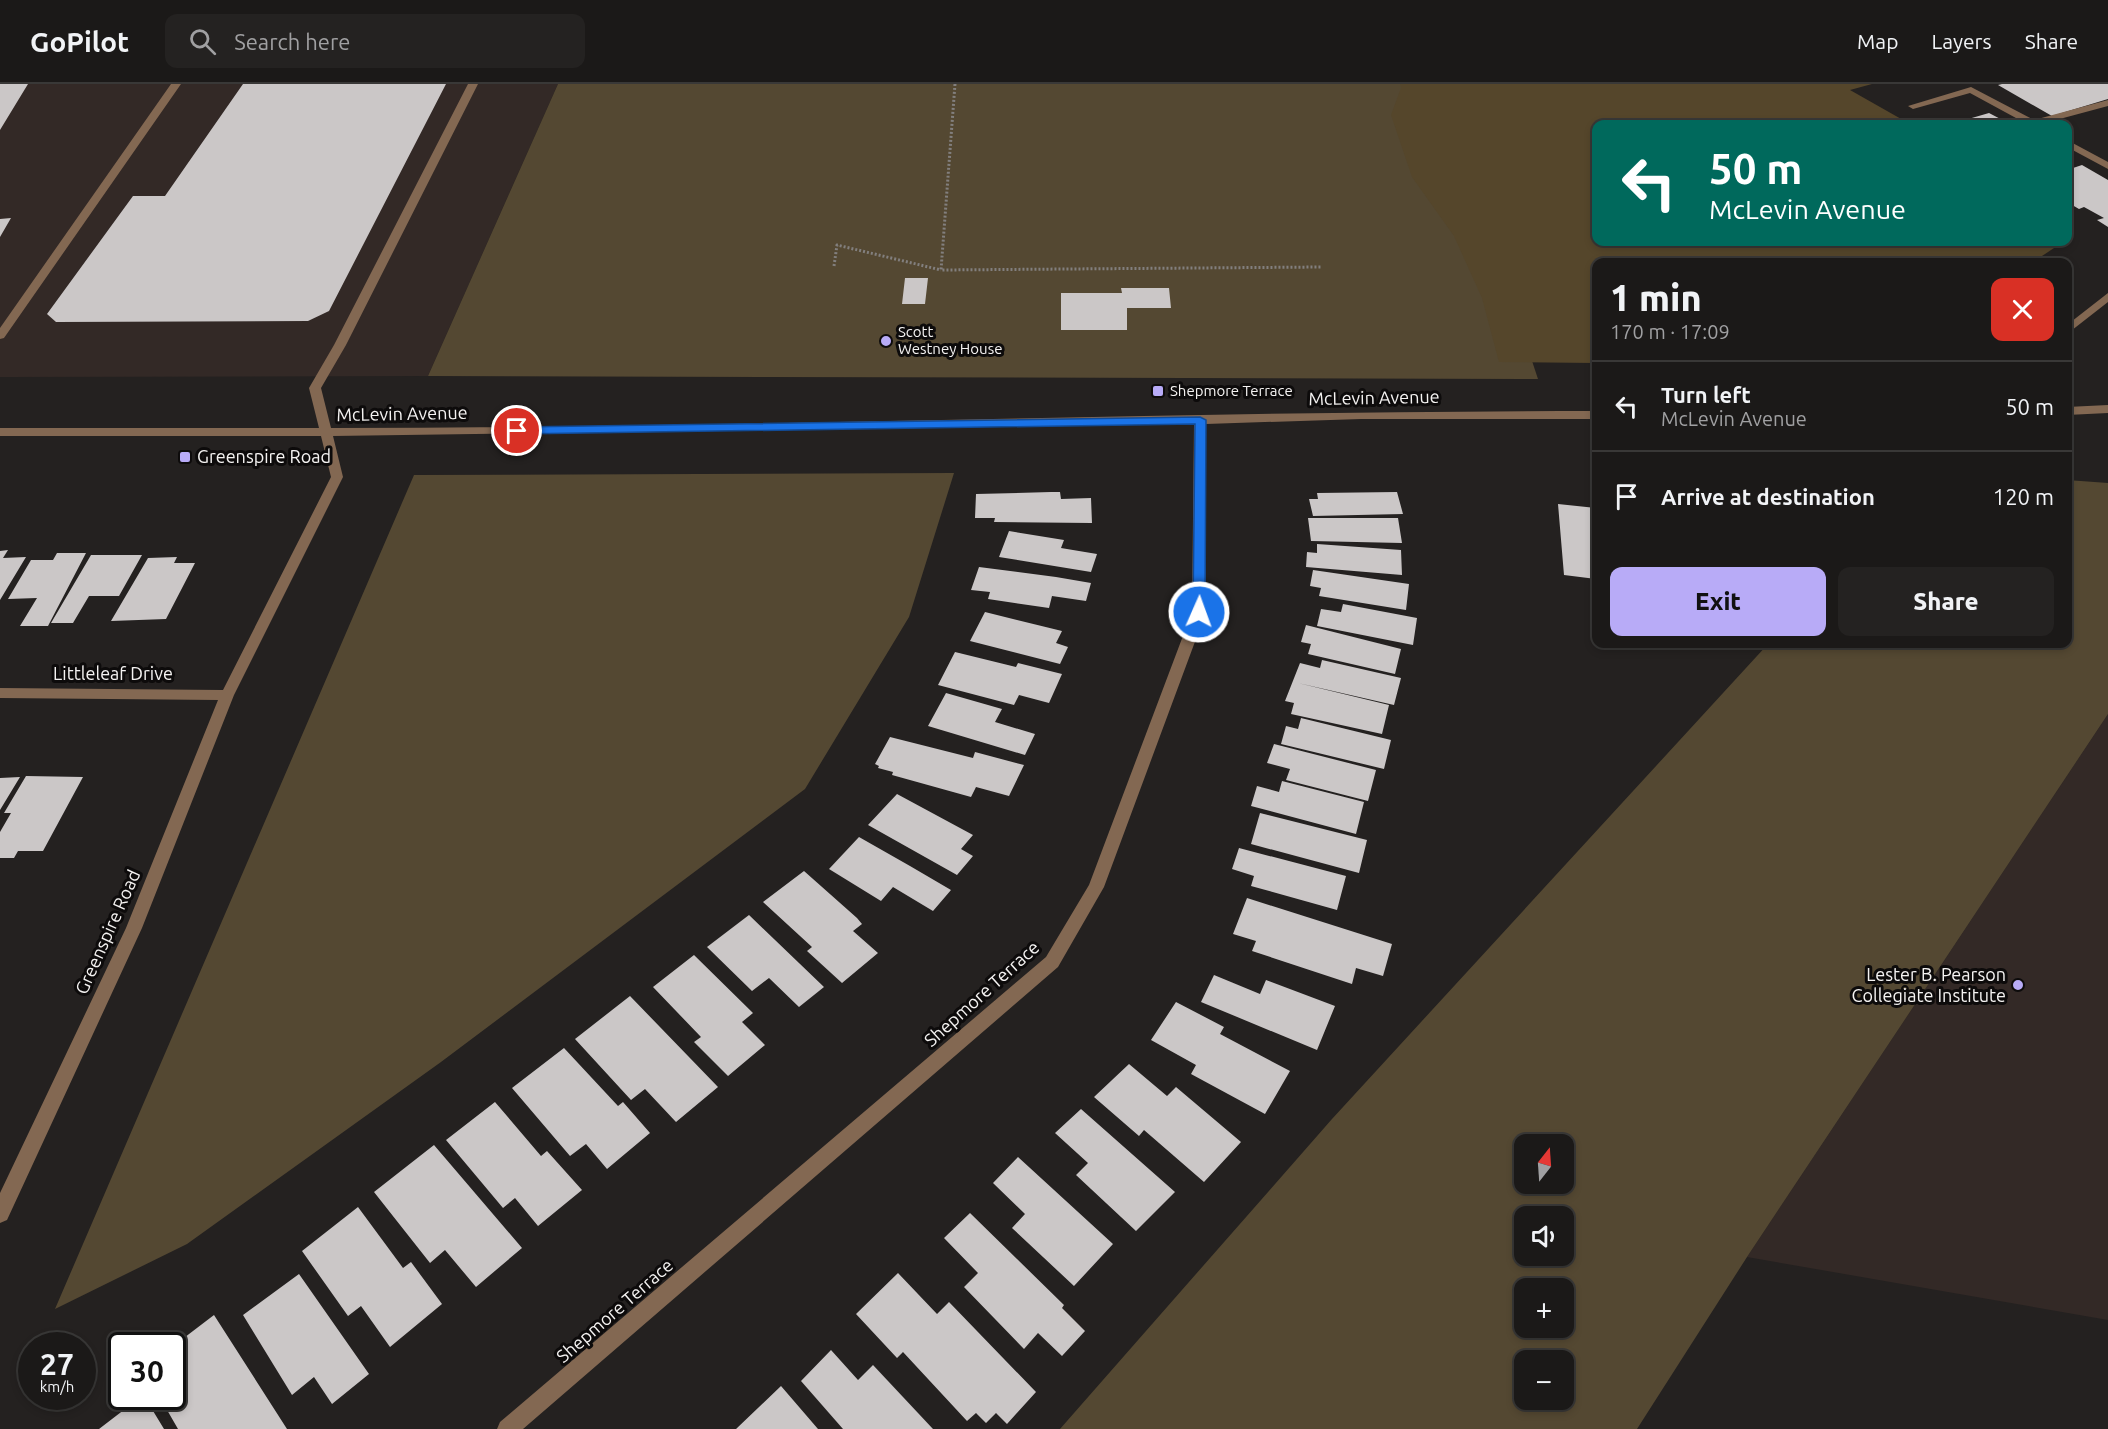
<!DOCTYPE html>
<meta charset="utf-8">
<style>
body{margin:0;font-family:Ubuntu,sans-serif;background:#242221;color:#f1f3f6;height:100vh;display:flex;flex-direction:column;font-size:22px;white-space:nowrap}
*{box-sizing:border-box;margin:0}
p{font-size:20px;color:#a0a0a2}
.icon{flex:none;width:33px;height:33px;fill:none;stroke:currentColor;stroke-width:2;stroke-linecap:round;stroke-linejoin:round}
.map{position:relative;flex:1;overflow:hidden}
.panel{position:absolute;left:1592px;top:174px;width:480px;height:390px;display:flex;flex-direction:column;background:#1b1918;border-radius:12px;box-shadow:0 3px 9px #0003,0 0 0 2px #393837}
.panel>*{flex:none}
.banner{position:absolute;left:1592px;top:36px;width:480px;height:126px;border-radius:12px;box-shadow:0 3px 9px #0003,0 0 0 2px #393837;background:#00695c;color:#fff;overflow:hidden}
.needle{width:39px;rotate:17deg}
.controls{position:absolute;left:1514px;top:1050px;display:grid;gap:12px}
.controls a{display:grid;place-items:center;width:60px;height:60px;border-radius:12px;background:#1b1918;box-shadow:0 3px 9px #0003,0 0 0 2px #393837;font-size:30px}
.speed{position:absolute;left:18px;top:1248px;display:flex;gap:12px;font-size:30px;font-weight:700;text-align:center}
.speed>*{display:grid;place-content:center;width:78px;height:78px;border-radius:50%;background:#1b1918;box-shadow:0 3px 9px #0003,0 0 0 2px #393837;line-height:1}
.speed small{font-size:15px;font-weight:400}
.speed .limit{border:3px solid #111;border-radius:9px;background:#fff;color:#111}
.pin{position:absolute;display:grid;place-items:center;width:51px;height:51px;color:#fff;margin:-26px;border:3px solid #fff;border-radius:50%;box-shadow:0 2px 6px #0007}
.me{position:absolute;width:66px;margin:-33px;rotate:2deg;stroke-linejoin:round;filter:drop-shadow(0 0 4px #0008)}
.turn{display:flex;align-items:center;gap:21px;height:126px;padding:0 18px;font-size:27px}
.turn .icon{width:78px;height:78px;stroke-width:2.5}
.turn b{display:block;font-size:42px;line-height:51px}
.round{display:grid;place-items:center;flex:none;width:63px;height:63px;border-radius:12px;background:#242221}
.head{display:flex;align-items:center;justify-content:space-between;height:102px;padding:0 18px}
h1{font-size:36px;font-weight:800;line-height:45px}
.cta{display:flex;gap:12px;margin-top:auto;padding:12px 18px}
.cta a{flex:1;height:69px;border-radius:12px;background:#b8abf7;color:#111;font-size:24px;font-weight:800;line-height:69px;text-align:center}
.cta a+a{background:#242221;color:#f1f3f6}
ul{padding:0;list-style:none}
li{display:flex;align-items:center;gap:18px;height:90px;padding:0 18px;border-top:2px solid #393837}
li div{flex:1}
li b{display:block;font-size:22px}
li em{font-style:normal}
header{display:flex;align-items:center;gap:36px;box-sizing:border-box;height:84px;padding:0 30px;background:#1b1918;border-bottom:2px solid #393837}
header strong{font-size:28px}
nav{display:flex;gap:33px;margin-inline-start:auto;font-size:21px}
.search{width:420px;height:54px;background:#242221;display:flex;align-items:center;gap:15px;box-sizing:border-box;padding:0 21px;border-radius:12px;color:#a0a0a2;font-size:22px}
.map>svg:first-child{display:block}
</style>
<header>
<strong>GoPilot</strong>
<div class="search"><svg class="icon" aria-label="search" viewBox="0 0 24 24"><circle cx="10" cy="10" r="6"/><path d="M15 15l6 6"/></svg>Search here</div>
<nav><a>Map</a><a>Layers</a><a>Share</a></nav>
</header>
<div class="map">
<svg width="2108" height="1345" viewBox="0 0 2108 1345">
<rect width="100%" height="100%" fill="#242120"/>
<!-- built -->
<path fill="#332926" d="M0,0H558L428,292L0,293Z
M2108,630V1236L1747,1173Z"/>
<!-- green -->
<path fill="#544832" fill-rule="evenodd" d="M558,0H1440L1538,295L428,292Z
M954,389L909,533L805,705L441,978L187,1160L55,1225L414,391Z
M2067,396L2108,399V630L1747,1173L1637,1345H1060L1332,1035L1768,560H2067ZM1524,1060H1563V1100H1524ZM1524,1132H1563V1172H1524ZM1524,1204H1563V1244H1524ZM1563,1276V1316H1524V1276Z"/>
<!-- forest -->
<path fill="#55462b" d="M1400,0H1872L1850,6L1910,40H1596V158H2063L2033,178H1596V279L1499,278L1482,214L1454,152L1412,93L1391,31L1401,4Z"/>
<!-- building -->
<path fill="#cbc7c7" d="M0,0H28L0,46Z
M243,0H446L329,227L308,237L56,238L47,230L133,112H165Z
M2002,0H2108V15L2052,32L1998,1Z
M1989,29L2010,40H1951Z
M2082,81L2108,96V143L2097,136L2104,134L2084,123L2079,125L2067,118V86Z
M11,134L0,153V135Z
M905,194H928L925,220H902Z
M1121,204H1169L1171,224H1127V246H1061V209H1122Z
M1051,408H1060L1061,415L1091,414L1092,439L994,438L995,434H975L976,410Z
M1397,408L1403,430L1313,432L1309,415H1318L1317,409Z
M1558,420L1596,424V495L1564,491Z
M1308,434H1398L1402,459L1311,457Z
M1009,447L1064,456L1061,464L1097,470L1091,488L999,473Z
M1317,460L1401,466L1402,491L1306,483L1307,468L1317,469Z
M8,466L3,474L26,473L0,516V467Z
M57,469H86L48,542H20L37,514L8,515L31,476H53Z
M91,471H142L119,512H89L73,539H51Z
M177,473L174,479H195L166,535L111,537L148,474Z
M979,483L1056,493L1091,499L1086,517L1052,512L1049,524L988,515L990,508L971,506Z
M1313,486L1409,500L1406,526L1319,512L1321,504L1310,502Z
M1343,520L1417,534L1413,561L1317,542L1321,525L1341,528Z
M985,528L1062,547L1056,559L1068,563L1060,580L970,557Z
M1306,541L1401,565L1395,590L1308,570L1311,560L1301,558Z
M955,568L1016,583L1018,579L1062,590L1049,619L1019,611L1014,621L938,601Z
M1322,576L1401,594L1394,621L1298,599L1389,621L1382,650L1291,630L1294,619L1285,617L1300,579L1320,584Z
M946,609L1002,625L995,638L1035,650L1025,671L928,642Z
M1301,634L1391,656L1384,685L1281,660L1286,642L1298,645Z
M890,653L973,674L975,668L1024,681L1009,712L976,703L971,713L892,691L893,688L878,684L879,682L875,680Z
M1274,660L1376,686L1368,717L1286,696L1290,685L1267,679Z
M26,692L83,693L43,767H18L14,774H0V748L11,729H4Z
M20,693L0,726V694Z
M1282,697L1364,718L1356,750L1251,722L1257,702L1279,708Z
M897,710L973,751L961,765L973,772L957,791L868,741Z
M1260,729L1367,756L1359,789L1251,760Z
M859,753L910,782L951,806L933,827L893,803L881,817L829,785Z
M1239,764L1346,792L1337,826L1251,802L1254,792L1232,785Z
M804,787L857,834L862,840L853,847L878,869L842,899L807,867L812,863L763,818Z
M1247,814L1392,860L1383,892L1356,884L1352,900L1252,867L1256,857L1233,850Z
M749,831L824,903L799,923L769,894L752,907L707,863Z
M694,871L753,929L742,938L765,961L728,992L694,958L701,953L653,903Z
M1214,891L1260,910L1266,896L1335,922L1317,966L1201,918Z
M630,912L718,1003L676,1038L645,1005L631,1016L575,955Z
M1176,918L1224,943L1220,950L1290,987L1265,1030L1191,990L1196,981L1151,956Z
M564,964L618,1022L623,1018L650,1049L607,1085L586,1060L570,1072L512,1004Z
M1129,980L1167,1012L1176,1003L1241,1058L1204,1098L1144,1046L1139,1052L1094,1013Z
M495,1018L541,1072L547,1067L582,1106L538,1142L515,1114L503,1124L446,1056Z
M1081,1025L1175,1108L1136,1147L1076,1091L1088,1079L1055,1049Z
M434,1061L522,1164L476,1203L445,1166L430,1179L374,1108Z
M1018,1073L1113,1160L1074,1202L1012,1144L1025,1130L993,1099Z
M358,1123L403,1184L411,1178L442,1220L390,1263L361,1222L348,1232L302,1167Z
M970,1129L1064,1221L1062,1224L1085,1247L1062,1272L1038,1249L1024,1265L964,1203L978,1189L944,1154Z
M898,1189L937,1230L949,1218L1036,1308L1007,1340L996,1329L986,1339L976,1329L967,1337L903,1268L897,1274L856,1230Z
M299,1190L369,1290L332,1320L314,1293L292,1311L243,1231Z
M214,1231L287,1345H178L159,1312H172V1263Z
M831,1266L858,1296L873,1281L933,1345H843L801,1297Z
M781,1302L818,1345H736Z
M142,1312H144L164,1345H99Z"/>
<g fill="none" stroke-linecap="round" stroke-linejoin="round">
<!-- path -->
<path stroke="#827f7e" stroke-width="3" stroke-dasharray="2 2" stroke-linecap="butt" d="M955,0L941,186L1321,183
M834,182L837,161L941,186"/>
<!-- minor -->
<path fill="#836852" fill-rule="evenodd" d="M171,0H181L4,254L0,255V244Z
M468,0H478L346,261L321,304L331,344C753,344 1174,327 1596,327V335H1361L1206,340V528L1104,803L1058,883L523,1345H497L500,1338L1046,873L1089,801L1192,528L1194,340L333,352L343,393L234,611L142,844L7,1136L0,1139V1109L126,844L218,616L0,614V604L223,606L331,393L321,352H0V344H319L309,304L334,261Z
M1971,3L2034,36L2108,16V22L2041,40H2027L1970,9L1913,25L1908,22Z
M2067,56L2108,78V85L2067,63Z
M2108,209V218L2067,250V241Z
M2108,321V329L2067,331V323Z"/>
</g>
<!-- route -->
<path fill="#1a73e8" stroke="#114b97" stroke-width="1.5" d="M1200,333L1206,336L1205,528L1199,532L1193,528L1195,340L517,350L511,347L517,343Z"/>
<!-- markers -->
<g fill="#b8abf7" stroke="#0d0b0b" stroke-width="2">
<circle cx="886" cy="257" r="6"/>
<rect x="1152" y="301" width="12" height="12" rx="3"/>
<rect x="179" y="367" width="12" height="12" rx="3"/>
<circle cx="2018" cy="901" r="6"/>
</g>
<g text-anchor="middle" stroke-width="6" stroke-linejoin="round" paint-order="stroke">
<!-- far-poi labels -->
<g font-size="15" fill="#f5f3f2" stroke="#0d0b0b" text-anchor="start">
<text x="898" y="253">Scott<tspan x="898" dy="17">Westney House</tspan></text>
<text x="1170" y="312">Shepmore Terrace</text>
</g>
<!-- street labels -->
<g font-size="18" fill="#f5f3f2" stroke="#0d0b0b">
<text transform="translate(1374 314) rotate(-1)" y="6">McLevin Avenue</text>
<text transform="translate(402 330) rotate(-1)" y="6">McLevin Avenue</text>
<text x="113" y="596">Littleleaf Drive</text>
<text transform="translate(108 848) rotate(-66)" y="6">Greenspire Road</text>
<text transform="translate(982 910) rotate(-42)" y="6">Shepmore Terrace</text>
<text transform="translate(615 1227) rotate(-41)" y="6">Shepmore Terrace</text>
</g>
<!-- poi labels -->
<g font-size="18" fill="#f5f3f2" stroke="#0d0b0b" text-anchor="start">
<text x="197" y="379">Greenspire Road</text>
<text x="2006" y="897" text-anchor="end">Lester B. Pearson<tspan x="2006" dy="21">Collegiate Institute</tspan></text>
</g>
</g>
</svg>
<div class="controls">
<a><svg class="needle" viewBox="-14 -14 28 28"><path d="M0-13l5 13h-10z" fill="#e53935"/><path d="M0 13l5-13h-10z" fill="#a0a0a2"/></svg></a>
<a><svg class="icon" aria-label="sound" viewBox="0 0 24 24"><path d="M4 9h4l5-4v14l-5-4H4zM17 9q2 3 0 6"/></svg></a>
<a>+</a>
<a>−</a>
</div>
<div class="speed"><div>27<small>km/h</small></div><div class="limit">30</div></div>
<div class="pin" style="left:517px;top:347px;background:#d93025"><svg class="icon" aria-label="arrive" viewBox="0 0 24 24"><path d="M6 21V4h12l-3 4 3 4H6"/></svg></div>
<svg class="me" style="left:1199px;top:528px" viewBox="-20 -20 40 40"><circle r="17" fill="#1a73e8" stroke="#fff" stroke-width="3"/><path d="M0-11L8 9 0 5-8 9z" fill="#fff"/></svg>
<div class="banner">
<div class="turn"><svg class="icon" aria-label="left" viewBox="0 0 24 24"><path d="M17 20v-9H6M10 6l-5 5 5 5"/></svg><div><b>50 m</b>McLevin Avenue</div></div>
</div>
<section class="panel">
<div class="head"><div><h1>1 min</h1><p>170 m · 17:09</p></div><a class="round" style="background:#d93025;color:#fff"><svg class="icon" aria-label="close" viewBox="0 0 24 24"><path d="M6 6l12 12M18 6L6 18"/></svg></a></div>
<ul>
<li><svg class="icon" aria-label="left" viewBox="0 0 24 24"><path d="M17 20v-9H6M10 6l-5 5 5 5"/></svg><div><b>Turn left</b><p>McLevin Avenue</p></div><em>50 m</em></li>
<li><svg class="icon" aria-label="arrive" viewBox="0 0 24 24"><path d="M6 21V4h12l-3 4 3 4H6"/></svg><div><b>Arrive at destination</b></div><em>120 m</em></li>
</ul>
<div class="cta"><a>Exit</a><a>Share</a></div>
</section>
</div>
